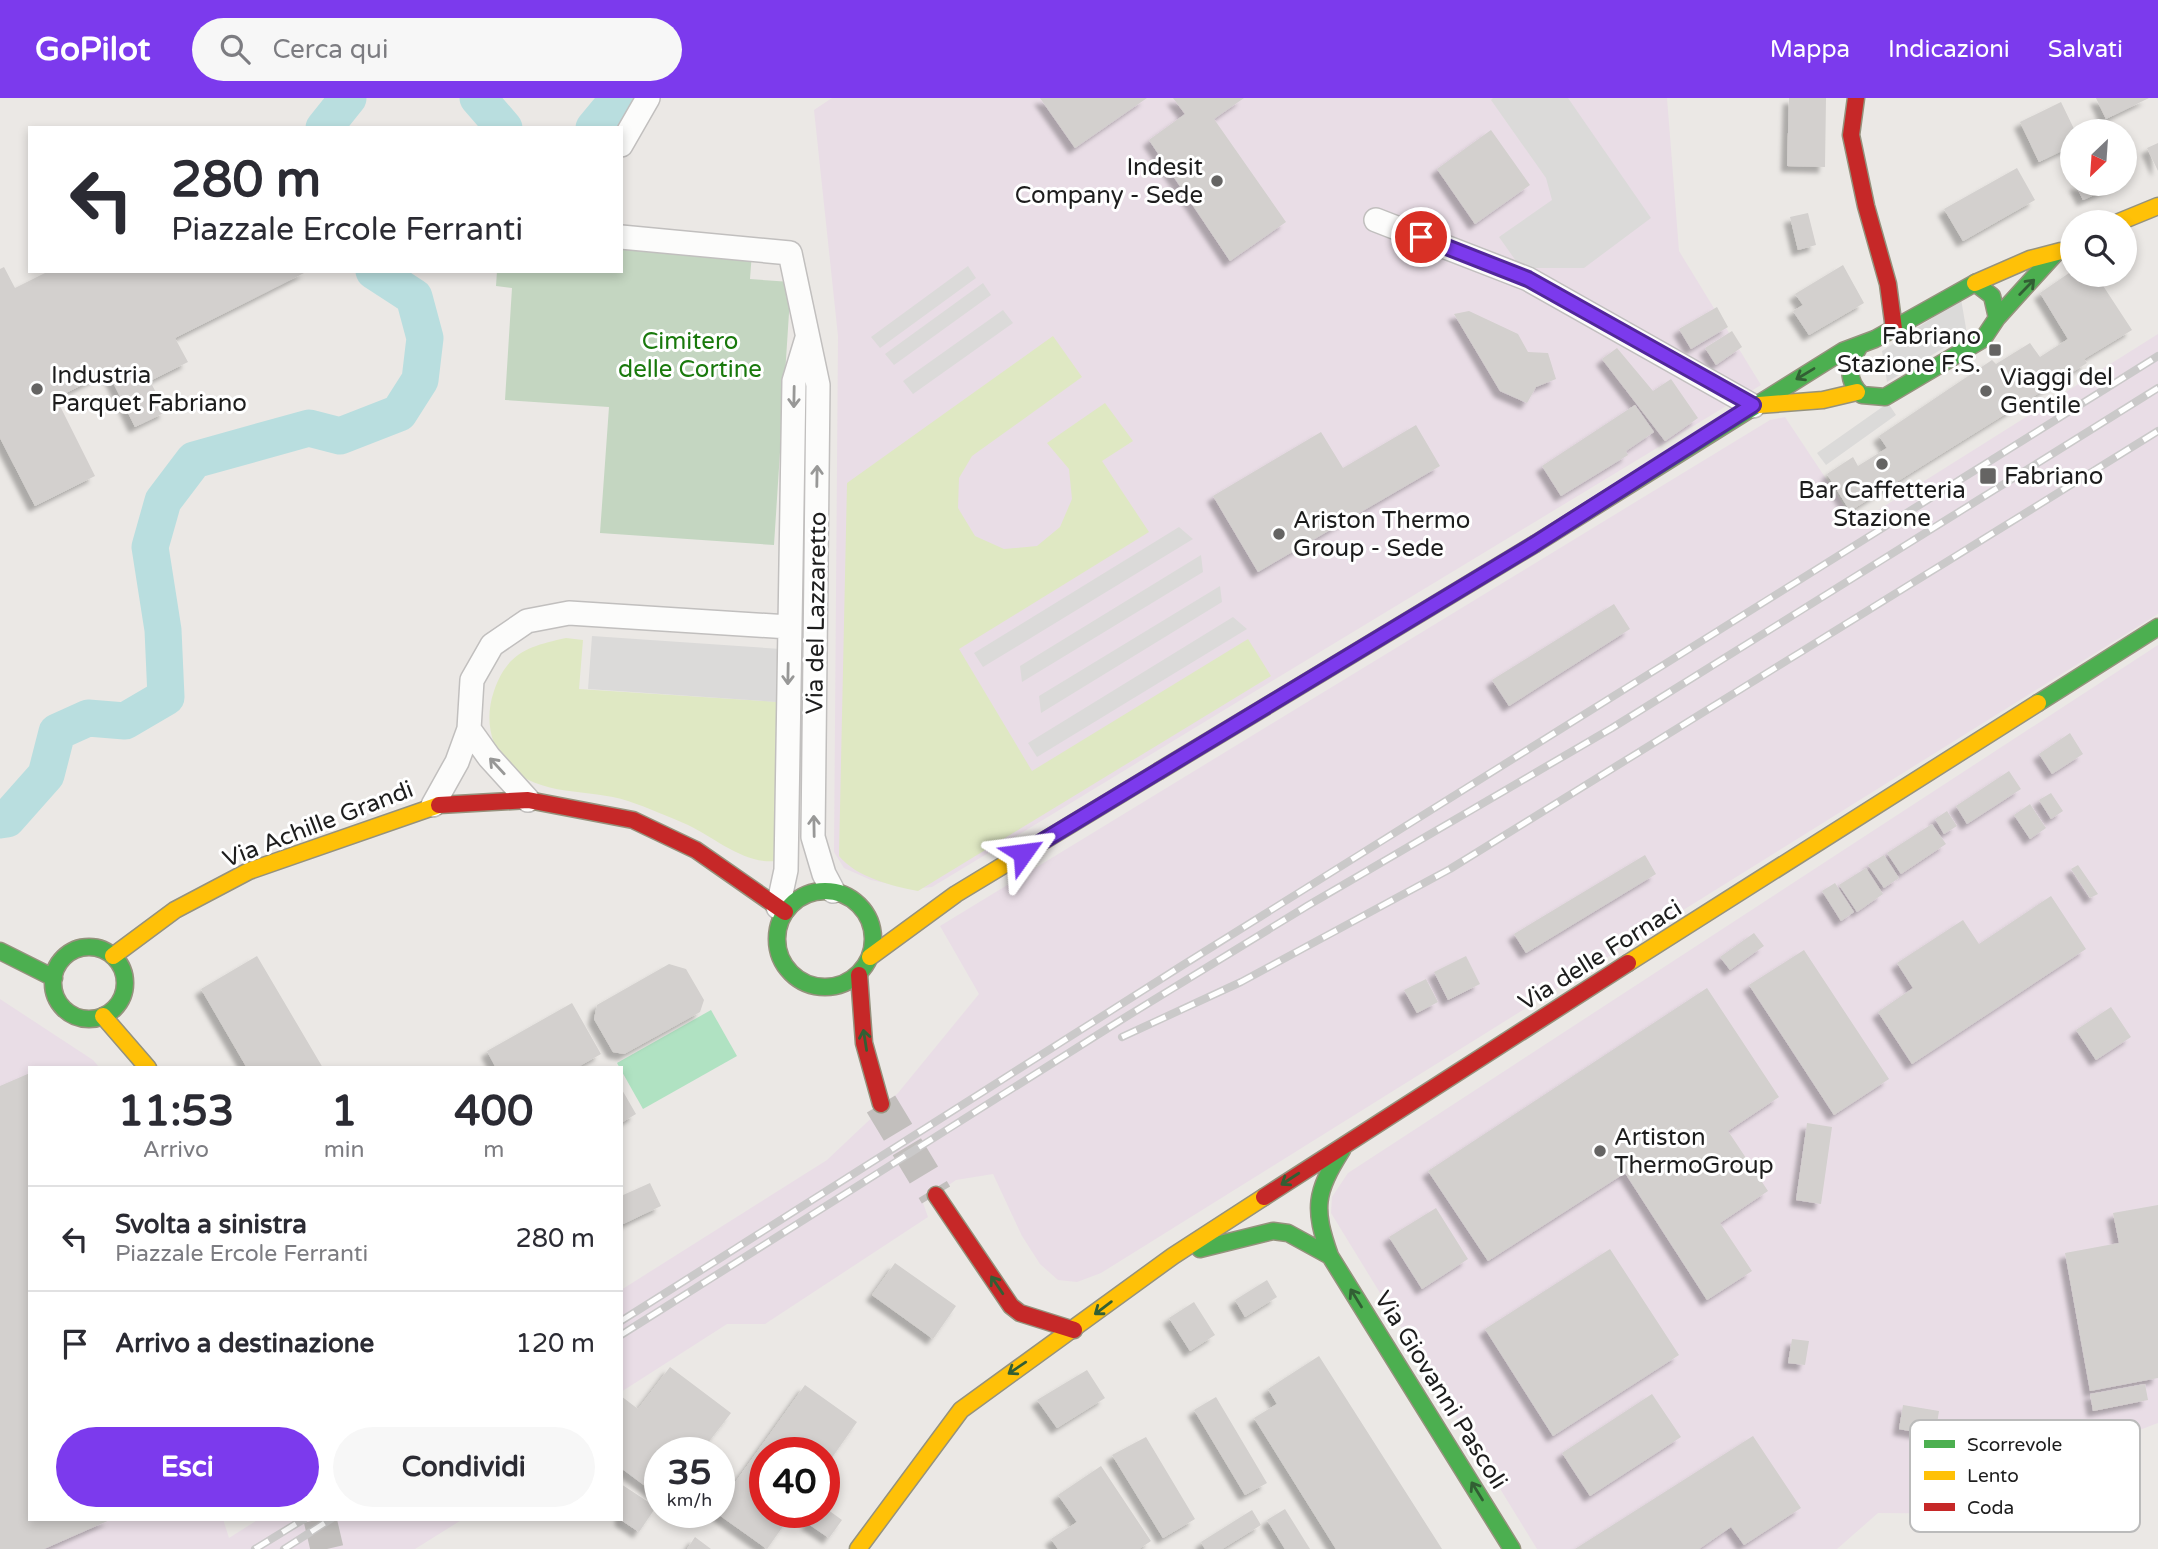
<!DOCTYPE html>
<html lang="it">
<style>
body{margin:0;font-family:"Varela Round",sans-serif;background:#f7f7f7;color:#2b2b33;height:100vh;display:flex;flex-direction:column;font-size:26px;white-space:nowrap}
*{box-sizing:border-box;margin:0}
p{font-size:23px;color:#7c7c81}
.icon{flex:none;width:38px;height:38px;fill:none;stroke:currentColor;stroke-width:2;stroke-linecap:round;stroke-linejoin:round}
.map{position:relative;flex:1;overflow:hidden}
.drawer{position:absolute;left:28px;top:968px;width:595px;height:455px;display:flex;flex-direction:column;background:#fff;border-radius:0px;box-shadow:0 4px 10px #0003}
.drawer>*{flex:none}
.hud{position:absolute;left:28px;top:28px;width:595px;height:147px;border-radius:0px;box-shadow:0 4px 10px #0003;background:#fff;color:#2b2b33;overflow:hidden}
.needle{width:46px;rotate:205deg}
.tools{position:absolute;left:2060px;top:21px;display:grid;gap:14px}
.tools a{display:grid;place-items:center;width:77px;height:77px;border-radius:50%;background:#fff;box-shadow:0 4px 10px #0003;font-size:35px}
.speed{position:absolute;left:644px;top:1339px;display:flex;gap:14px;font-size:35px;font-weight:700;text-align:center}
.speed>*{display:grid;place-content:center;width:91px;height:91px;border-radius:50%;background:#fff;box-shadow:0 4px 10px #0003;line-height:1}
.speed small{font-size:18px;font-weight:400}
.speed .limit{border:10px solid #d22;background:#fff;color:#111}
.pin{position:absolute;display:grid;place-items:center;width:60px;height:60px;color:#fff;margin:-30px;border:4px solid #fff;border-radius:50%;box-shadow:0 2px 7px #0007}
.me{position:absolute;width:77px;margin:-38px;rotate:59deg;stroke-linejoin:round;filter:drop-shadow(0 0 5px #0008)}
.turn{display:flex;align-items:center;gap:24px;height:147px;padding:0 28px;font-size:32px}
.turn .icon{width:91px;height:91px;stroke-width:2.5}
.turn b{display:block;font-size:49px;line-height:60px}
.eta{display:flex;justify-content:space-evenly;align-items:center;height:119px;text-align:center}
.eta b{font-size:42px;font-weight:700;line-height:49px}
.action{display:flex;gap:14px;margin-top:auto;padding:14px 28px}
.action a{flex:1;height:80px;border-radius:42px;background:#7c3aed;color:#fff;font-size:28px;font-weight:700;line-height:80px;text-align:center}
.action a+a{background:#f7f7f7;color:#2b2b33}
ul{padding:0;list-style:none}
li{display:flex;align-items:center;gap:21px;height:105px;padding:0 28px;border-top:2px solid #e1e1e2}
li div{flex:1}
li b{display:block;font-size:26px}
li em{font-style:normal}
header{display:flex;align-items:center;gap:42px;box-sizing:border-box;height:98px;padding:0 35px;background:#7c3aed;color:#fff}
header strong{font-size:33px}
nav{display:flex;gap:38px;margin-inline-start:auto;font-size:24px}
.search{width:490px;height:63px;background:#f7f7f7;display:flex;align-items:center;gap:18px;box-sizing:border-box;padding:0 24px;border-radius:38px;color:#7c7c81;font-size:26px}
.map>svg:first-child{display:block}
</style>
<header>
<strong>GoPilot</strong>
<div class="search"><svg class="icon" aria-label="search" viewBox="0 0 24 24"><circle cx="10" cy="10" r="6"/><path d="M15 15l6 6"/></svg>Cerca qui</div>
<nav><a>Mappa</a><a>Indicazioni</a><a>Salvati</a></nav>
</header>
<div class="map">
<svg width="2158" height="1451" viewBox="0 0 2158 1451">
<defs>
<filter id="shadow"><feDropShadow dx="-6" dy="6" stdDeviation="2" flood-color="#0004"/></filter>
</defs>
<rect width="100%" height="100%" fill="#ebe8e5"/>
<!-- industrial -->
<path fill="#e9dde6" d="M832,0H1667L1679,153L1761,287L932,789L913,791L871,782L844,770L834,754L838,238L814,12Z
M2158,236V516L1101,1175L1077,1184L1058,1182L1040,1166L1022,1138L993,1076L956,1082L923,1105L928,1119L765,1226H727L621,1294V1192L827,1062L898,995L979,896L940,828L1770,322L1785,319L1856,426Z
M2158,547V1325L2091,1350L2051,1398L1996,1416L1878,1415L1837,1451H1537L1331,1115L1332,1099L1348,1075Z
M0,901L93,962L99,969L30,970V1421H223L229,1440L259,1421H463L415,1451H0Z"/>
<!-- grass -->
<path fill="#dfe8c3" d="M1053,238L1082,279L972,358L959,380L958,410L975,438L1004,451L1037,448L1060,429L1072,401L1069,371L1047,345L1105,305L1133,343L1102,363L1149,434L959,551L1032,673L1248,541L1271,578L918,793C892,788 856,779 839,758L847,385Z
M566,540L583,542L579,591L780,604L775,763C744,766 715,740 688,727C669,719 649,710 628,703C589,690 540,700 508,667C489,647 485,619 494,593C507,554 530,548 566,540Z"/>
<!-- cemetery -->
<path fill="#c4d6c1" d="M621,145L752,154L750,181L791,184L774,447L600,435L609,309L505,302L512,190L496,188L497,173H621Z"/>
<!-- pitch -->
<path fill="#b0e2c2" d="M711,912L737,958L643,1011L617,965Z"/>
<!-- parking -->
<path fill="#dbdad9" d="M1493,0H1568L1651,120L1584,170H1521L1499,139L1552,102L1546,80L1491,2Z
M968,168L976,180L880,250L871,239Z
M983,185L991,197L894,267L885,256Z
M1961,201L1967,236L1887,284L1882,253Z
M1003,212L1013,225L913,296L903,283Z
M1888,305L1896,317L1826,367L1817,355Z
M1179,429L1193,441L983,569L974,555Z
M1201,457L1203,474L1022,584L1020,568Z
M1220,488L1222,504L1041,615L1039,598Z
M1233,519L1247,531L1037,659L1028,645Z
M592,538L781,551L777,604L588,591Z"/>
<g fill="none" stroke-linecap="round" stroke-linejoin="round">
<!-- river -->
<path stroke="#b9dedf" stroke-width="37" d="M478,0L504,30
M324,30L348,0
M594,30L619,0
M0,722L7,721L46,677L57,634L88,620L125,623L166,599L163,532L150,449L163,403L194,362L309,330L340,338L399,315L420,282L425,240L414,199L374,173"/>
</g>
<!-- building -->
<path fill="#d3d0ce" filter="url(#shadow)" d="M1040,0H1147L1075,50Z
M1173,0H1244L1214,21L1286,124L1230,163L1149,42L1185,16Z
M1789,0H1826L1825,69L1787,68Z
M2096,0H2149L2106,21Z
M2061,4L2075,33H2072V48L2039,64L2020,24Z
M1491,32L1530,87L1475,126L1437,71Z
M2158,45V73L2147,50Z
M2017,70L2035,102L1963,143L1944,111Z
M2075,86H2119L2083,102Z
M1808,115L1816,147L1798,152L1790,119Z
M1843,167L1864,205L1809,237L1793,213L1803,207L1795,196Z
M4,169L15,190L49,173H308L175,240L188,264L150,283L166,314L135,329L108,274L56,300L95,378L35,408L0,340V171Z
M2072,173V177H2096L2132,232L2084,261L2087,265L1850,413L1827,376L1853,359L1858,368L1887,350L1879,338L1992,262L1996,266L2030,245L2040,259L2068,241L2040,195Z
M1717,209L1728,229L1691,251L1679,231Z
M1469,213L1518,236L1528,254L1548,255L1556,281L1536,289L1527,305L1500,293L1454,216Z
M1732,233L1742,249L1716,267L1705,250Z
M1617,250L1653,293L1671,281L1698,320L1665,343L1602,261Z
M1635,307L1654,334L1626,353L1628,357L1561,398L1542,368Z
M1416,327L1440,368L1258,474L1213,398L1321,334L1343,370Z
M1614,506L1630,531L1509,608L1492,582Z
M2070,635L2083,656L2052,676L2039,656Z
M2009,673L2021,691L1967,726L1956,708Z
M2051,695L2063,713L2051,721L2039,702Z
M2030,706L2046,730L2030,741L2014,717Z
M1947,713L1957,728L1944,736L1935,721Z
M1932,726L1946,746L1901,776L1887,755Z
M1645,757L1656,776L1526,855L1514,836Z
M1884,757L1899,780L1884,790L1868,767Z
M2078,767L2098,796L2090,800L2071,771Z
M1866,770L1883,796L1857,814L1839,787Z
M1835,785L1854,814L1841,823L1822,793Z
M2051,798L2086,851L1912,966L1878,914L1913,890L1897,865L1963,822L1979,846Z
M1754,835L1764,848L1730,872L1720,859Z
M1804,852L1889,981L1834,1017L1749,887Z
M257,858L323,970H247L201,891Z
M1466,858L1480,886L1448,902L1434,874Z
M669,866L686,871L704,902L700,914L624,956L613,954L594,921L597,907Z
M1426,881L1438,904L1417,915L1404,892Z
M1707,890L1779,999L1728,1033L1768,1093L1720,1125L1752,1173L1707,1202L1625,1075L1488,1163L1428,1073Z
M572,905L601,956L576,970H496L487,953Z
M2111,909L2131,939L2096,962L2076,932Z
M30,975V1421H112L44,1451H0V988Z
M621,990L636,1016L621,1025Z
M1807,1025L1832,1029L1821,1106L1796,1102Z
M650,1085L661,1108L621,1127V1098Z
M2158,1107V1280L2090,1293L2065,1155L2119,1145L2113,1115Z
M1436,1110L1468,1161L1422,1191L1389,1139Z
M1610,1151L1679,1257L1553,1338L1485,1231Z
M895,1165L956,1208L933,1241L872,1197Z
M1267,1182L1277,1199L1245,1219L1235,1202Z
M1194,1204L1215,1237L1190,1253L1169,1220Z
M1792,1241L1809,1243L1805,1267L1788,1265Z
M1319,1258L1442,1451H1336L1254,1320L1277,1306L1268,1291Z
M670,1269L731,1315L701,1354H660V1399L621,1370V1298L638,1311Z
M1087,1272L1105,1300L1057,1330L1037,1302Z
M2145,1286L2148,1302L2093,1313L2090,1296Z
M805,1287L857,1324L824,1371V1354H765V1414H793L767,1451L715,1414H719V1407Z
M1652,1296L1681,1339L1590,1398L1562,1355Z
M1216,1299L1267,1385L1245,1397L1194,1312Z
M1903,1307L1939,1313L1935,1338L1899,1331Z
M1753,1338L1801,1410L1744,1447L1731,1429L1699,1451H1575Z
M1146,1339L1195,1421L1163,1440L1112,1357Z
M1101,1368L1151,1443L1139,1451H1058L1051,1441L1077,1424L1058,1397Z
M621,1386L656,1409L639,1434L621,1422Z
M824,1409L842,1422L829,1440L807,1425L815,1414H824Z
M1285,1411L1310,1451H1285L1267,1422Z
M1252,1412L1261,1427L1222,1451H1205L1201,1444Z
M695,1439L711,1451H687Z"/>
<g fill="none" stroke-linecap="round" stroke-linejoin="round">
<!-- secondary-tunnel -->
<path stroke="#c2bfbd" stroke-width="33" stroke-dasharray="33 17" stroke-linecap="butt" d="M881,1006L936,1097
M320,1421L327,1451"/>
<defs>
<path id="street" d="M621,47L648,0
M1376,122L1528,181L1753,308
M621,139L790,155L818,287L813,739L824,776L833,793
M469,631L489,659L528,702
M433,707L457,664L469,631L472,582L492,547L527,523L569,515L789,529
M778,809L786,772L794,283L807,240"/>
<path id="fast" d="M1859,249C1848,266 1846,283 1862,297L1885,299L1983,241L1997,220L2055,156
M1535,446L1843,253L1875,241L1975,185L1992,198L1997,220
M2038,605L2158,529
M777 841a48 48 0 1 1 96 0a48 48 0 1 1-96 0Z
M53 885a36 36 0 1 1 72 0a36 36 0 1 1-72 0Z
M0,853L54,880
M1342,1052C1315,1095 1313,1110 1330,1158L1512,1451
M1200,1151L1273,1133L1288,1135L1330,1158"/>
<path id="slow" d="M2119,124L2158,108
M1975,185L2030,161L2061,153
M1759,307L1823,302L1857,294
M113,858L175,812L249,773L439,707
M870,859L956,796L1159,673
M1628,865L2038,605
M103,918L148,970
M858,1451L961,1312L1173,1158L1264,1099"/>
<path id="jam" d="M1856,0L1851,37L1866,108L1888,186L1894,231
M1159,673L1535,446
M439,707L528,702L633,722L696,752L785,814
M859,877L864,945L881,1006
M936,1097L1011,1208L1020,1215L1074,1232
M1264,1099L1628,865"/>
</defs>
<!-- street casing -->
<use href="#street" stroke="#c1bfbe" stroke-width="26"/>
<!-- fast casing -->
<use href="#fast" stroke="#95927d" stroke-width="19"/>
<!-- slow casing -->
<use href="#slow" stroke="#95927d" stroke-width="19"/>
<!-- jam casing -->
<use href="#jam" stroke="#95927d" stroke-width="19"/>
<!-- street -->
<use href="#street" stroke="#fcfcfb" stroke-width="23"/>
<!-- fast -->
<use href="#fast" stroke="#4caf50" stroke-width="16"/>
<!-- slow -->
<use href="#slow" stroke="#ffc107" stroke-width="16"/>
<!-- jam -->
<use href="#jam" stroke="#c62828" stroke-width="16"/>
<defs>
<path id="rail" d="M1122,939L1241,884L1450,771L2158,333
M621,1223L1183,867L2158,258
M621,1237L1121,922L1307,808L1612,630L2158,290
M255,1451L304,1421
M284,1451L331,1421"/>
</defs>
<!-- rail casing -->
<use href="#rail" stroke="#cac9c9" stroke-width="8"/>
<!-- rail -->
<use href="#rail" stroke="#fff" stroke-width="5" stroke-dasharray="16" stroke-linecap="butt"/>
</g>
<!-- one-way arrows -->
<defs><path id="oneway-shaft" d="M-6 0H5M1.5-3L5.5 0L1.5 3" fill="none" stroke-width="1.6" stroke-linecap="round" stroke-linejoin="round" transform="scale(1.75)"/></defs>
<g stroke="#325f34">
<use href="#oneway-shaft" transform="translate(2027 189) rotate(-46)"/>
<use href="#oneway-shaft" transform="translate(1805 276) rotate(149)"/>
<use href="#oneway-shaft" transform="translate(865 942) rotate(-99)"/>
<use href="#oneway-shaft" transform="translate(1290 1081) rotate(147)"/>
<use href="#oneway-shaft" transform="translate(997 1187) rotate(-124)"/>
<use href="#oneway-shaft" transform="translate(1356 1200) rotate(-122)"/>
<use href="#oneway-shaft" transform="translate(1103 1210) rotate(143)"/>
<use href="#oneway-shaft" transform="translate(1017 1270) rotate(146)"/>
<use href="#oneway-shaft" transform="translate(1477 1393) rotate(-122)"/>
</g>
<g stroke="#989897">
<use href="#oneway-shaft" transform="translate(794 299) rotate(91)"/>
<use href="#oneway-shaft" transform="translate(817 378) rotate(-89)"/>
<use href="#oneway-shaft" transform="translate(788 576) rotate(91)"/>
<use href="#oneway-shaft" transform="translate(497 668) rotate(-133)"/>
<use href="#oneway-shaft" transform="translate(814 728) rotate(-91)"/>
</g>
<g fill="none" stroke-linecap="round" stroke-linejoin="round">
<defs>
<path id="route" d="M1023,755L1533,447L1753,307L1528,181L1421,139"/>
</defs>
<!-- route casing -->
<use href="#route" stroke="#51269a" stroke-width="18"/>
<!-- route -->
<use href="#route" stroke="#7c3aed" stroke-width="12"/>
</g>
<!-- markers -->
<g fill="#656463" stroke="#fff" stroke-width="2.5">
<circle cx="1217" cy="83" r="7"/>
<rect x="1988" y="245" width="14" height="14" rx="3.5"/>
<circle cx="37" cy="291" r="7"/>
<circle cx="1986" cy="293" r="7"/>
<circle cx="1882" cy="366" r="7"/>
<rect x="1979" y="369" width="18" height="18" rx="3.5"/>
<circle cx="1279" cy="436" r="7"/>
<circle cx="1600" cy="1053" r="7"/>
</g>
<g text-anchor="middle" stroke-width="6" stroke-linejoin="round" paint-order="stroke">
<!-- poi labels -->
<g font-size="24" fill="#1d1d1d" stroke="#fff" text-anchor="start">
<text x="1203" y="77" text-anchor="end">Indesit<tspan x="1203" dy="28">Company - Sede</tspan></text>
<text x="1981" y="246" text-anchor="end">Fabriano<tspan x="1981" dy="28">Stazione F.S.</tspan></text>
<text x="51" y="285">Industria<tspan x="51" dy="28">Parquet Fabriano</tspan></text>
<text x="2000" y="287">Viaggi del<tspan x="2000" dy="28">Gentile</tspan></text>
<text x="2004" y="386">Fabriano</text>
<text x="1882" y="400" text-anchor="middle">Bar Caffetteria<tspan x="1882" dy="28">Stazione</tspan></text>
<text x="1293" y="430">Ariston Thermo<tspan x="1293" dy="28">Group - Sede</tspan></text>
<text x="1614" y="1047">Artiston<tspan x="1614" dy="28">ThermoGroup</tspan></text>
</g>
<!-- park labels -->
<g font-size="24" fill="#19790c" stroke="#fff">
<text x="690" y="251">Cimitero<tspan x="690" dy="28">delle Cortine</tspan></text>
</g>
<!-- street labels -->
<g font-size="24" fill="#1d1d1d" stroke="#fff">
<text transform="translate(816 515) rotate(-89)" y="8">Via del Lazzaretto</text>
<text transform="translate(318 726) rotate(-21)" y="8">Via Achille Grandi</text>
<text transform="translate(1600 857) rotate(-32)" y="8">Via delle Fornaci</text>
<text transform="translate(1441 1292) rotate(58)" y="8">Via Giovanni Pascoli</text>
</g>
</g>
<!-- legend -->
<rect x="1910" y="1322" width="230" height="112" rx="10" fill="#fff" stroke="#bbb" stroke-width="2"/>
<rect x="1924" y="1342" width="31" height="8" fill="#4caf50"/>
<rect x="1924" y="1373" width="31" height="9" fill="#ffc107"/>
<rect x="1924" y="1405" width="31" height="8" fill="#c62828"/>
<g font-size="19" fill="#1d1d1d">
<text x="1967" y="1353">Scorrevole</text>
<text x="1967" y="1384">Lento</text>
<text x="1967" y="1416">Coda</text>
</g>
</svg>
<div class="tools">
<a><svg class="needle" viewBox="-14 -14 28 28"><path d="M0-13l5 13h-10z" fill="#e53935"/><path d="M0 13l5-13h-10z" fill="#7c7c81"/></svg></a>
<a><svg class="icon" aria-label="search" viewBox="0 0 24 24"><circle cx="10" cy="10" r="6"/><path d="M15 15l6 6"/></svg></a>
</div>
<div class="speed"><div>35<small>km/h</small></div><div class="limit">40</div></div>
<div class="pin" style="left:1421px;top:139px;background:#d93025"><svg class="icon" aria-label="arrive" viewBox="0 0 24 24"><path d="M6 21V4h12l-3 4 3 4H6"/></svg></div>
<svg class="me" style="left:1023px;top:755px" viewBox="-20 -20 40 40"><path d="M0-17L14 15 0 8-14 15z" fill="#7c3aed" stroke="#fff" stroke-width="4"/></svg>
<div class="hud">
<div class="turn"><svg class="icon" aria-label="left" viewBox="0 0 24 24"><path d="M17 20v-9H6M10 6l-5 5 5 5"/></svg><div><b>280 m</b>Piazzale Ercole Ferranti</div></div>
</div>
<section class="drawer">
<div class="eta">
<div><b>11:53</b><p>Arrivo</p></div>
<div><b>1</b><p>min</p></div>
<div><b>400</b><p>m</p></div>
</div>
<ul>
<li><svg class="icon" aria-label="left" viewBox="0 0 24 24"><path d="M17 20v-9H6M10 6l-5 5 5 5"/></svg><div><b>Svolta a sinistra</b><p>Piazzale Ercole Ferranti</p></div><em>280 m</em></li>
<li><svg class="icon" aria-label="arrive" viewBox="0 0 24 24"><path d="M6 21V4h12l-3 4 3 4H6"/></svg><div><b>Arrivo a destinazione</b></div><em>120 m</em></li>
</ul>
<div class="action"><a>Esci</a><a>Condividi</a></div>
</section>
</div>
